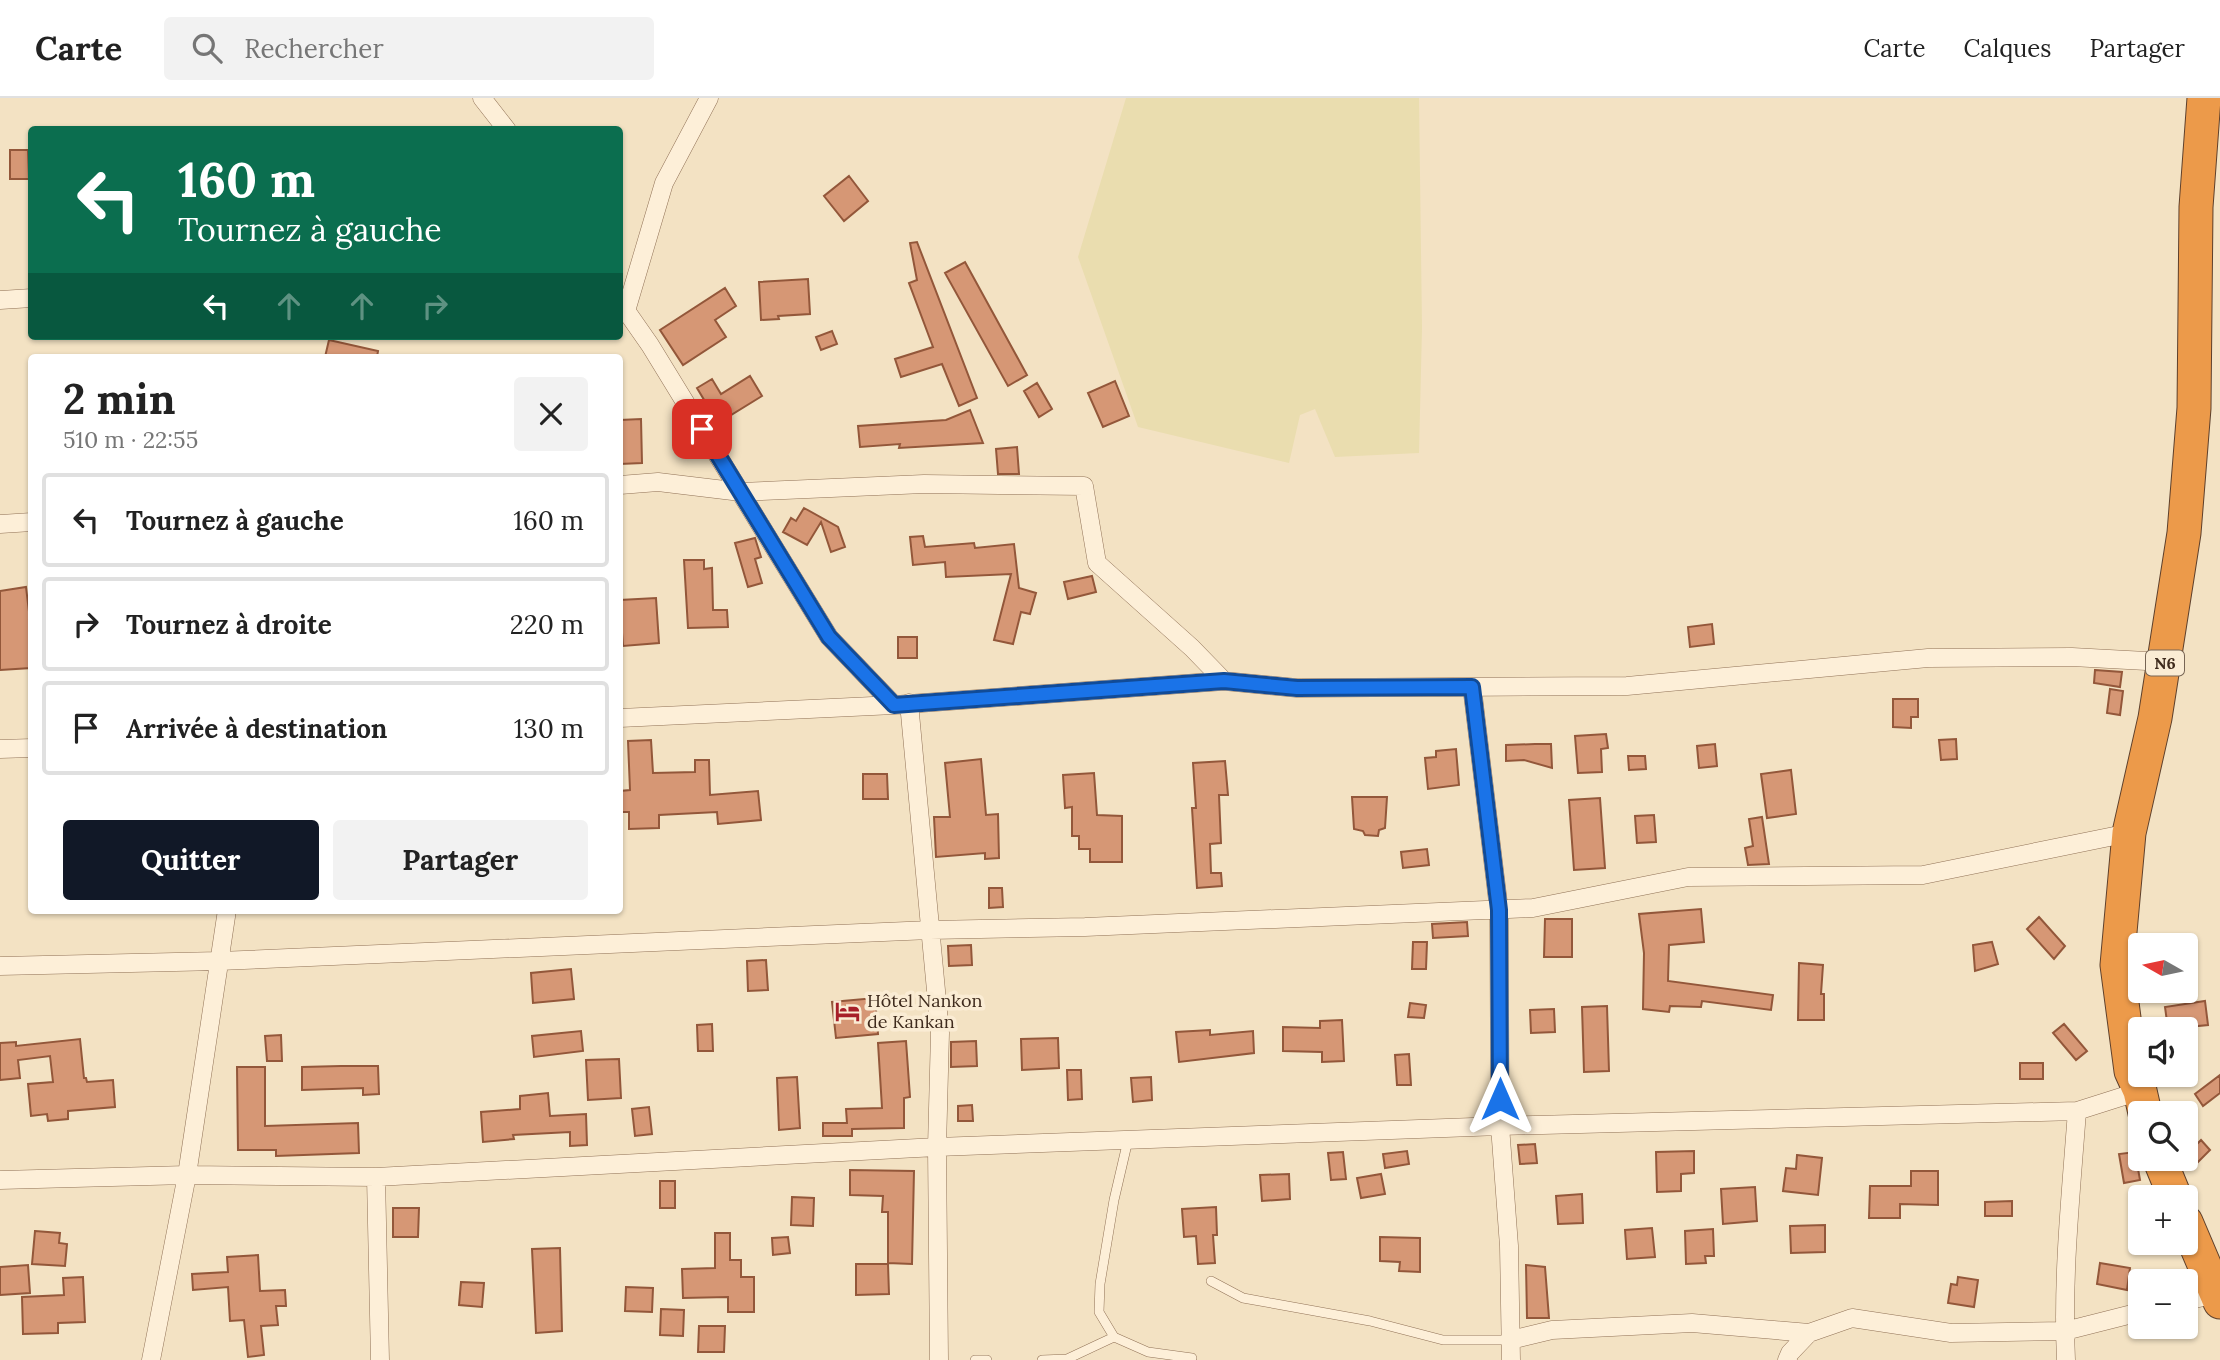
<!DOCTYPE html>
<html lang="fr">
<meta charset="utf-8">
<style>
body{margin:0;font-family:Lora,serif;background:#f2f2f2;color:#222;height:100vh;display:flex;flex-direction:column;font-size:26px;white-space:nowrap}
*{box-sizing:border-box;margin:0}
p{font-size:23px;color:#767676}
.icon{flex:none;width:38px;height:38px;fill:none;stroke:currentColor;stroke-width:2;stroke-linecap:round;stroke-linejoin:round}
.map{position:relative;flex:1;overflow:hidden}
.sheet{position:absolute;left:28px;top:256px;width:595px;height:560px;display:flex;flex-direction:column;background:#fff;border-radius:7px;box-shadow:0 2px 5px #0004}
.sheet>*{flex:none}
.guide{position:absolute;left:28px;top:28px;width:595px;height:214px;border-radius:7px;box-shadow:0 2px 5px #0004;background:#0b6e4f;color:#fff;overflow:hidden}
.needle{width:46px;rotate:279deg}
.fabs{position:absolute;left:2128px;top:835px;display:grid;gap:14px}
.fabs a{display:grid;place-items:center;width:70px;height:70px;border-radius:7px;background:#fff;box-shadow:0 2px 5px #0004;font-size:35px}
.pin{position:absolute;display:grid;place-items:center;width:60px;height:60px;color:#fff;margin:-30px;border-radius:14px;box-shadow:0 4px 10px #0006}
.me{position:absolute;width:77px;margin:-38px;rotate:0deg;stroke-linejoin:round;filter:drop-shadow(0 0 5px #0008)}
.turn{display:flex;align-items:center;gap:24px;height:147px;padding:0 35px;font-size:32px}
.turn .icon{width:91px;height:91px;stroke-width:2.5}
.turn b{display:block;font-size:49px;line-height:60px}
.lanes{display:flex;align-items:center;height:66px;padding:0 35px;background:#0003;justify-content:center;gap:35px;direction:ltr}
.lanes .off{opacity:.35}
.round{display:grid;place-items:center;flex:none;width:74px;height:74px;border-radius:7px;background:#f2f2f2}
.overview{display:flex;align-items:center;justify-content:space-between;height:119px;padding:0 35px}
h1{font-size:42px;font-weight:700;line-height:52px}
.button{display:flex;gap:14px;margin-top:auto;padding:14px 35px}
.button a{flex:1;height:80px;border-radius:7px;background:#111827;color:#fff;font-size:28px;font-weight:700;line-height:80px;text-align:center}
.button a+a{background:#f2f2f2;color:#222}
ul{padding:0;list-style:none}
li{display:flex;align-items:center;gap:21px;height:94px;margin:0 14px 10px;padding:0 21px;border:4px solid #e0e0e0;border-radius:7px}
li div{flex:1}
li b{display:block;font-size:26px}
li em{font-style:normal}
header{display:flex;align-items:center;gap:42px;box-sizing:border-box;height:98px;padding:0 35px;background:#fff;border-bottom:2px solid #e0e0e0}
header strong{font-size:33px}
nav{display:flex;gap:38px;margin-inline-start:auto;font-size:24px}
.search{width:490px;height:63px;background:#f2f2f2;display:flex;align-items:center;gap:18px;box-sizing:border-box;padding:0 24px;border-radius:7px;color:#767676;font-size:26px}
.map>svg:first-child{display:block}
</style>
<header>
<strong>Carte</strong>
<div class="search"><svg class="icon" aria-label="search" viewBox="0 0 24 24"><circle cx="10" cy="10" r="6"/><path d="M15 15l6 6"/></svg>Rechercher</div>
<nav><a>Carte</a><a>Calques</a><a>Partager</a></nav>
</header>
<div class="map">
<svg width="2220" height="1262" viewBox="0 0 2220 1262">
<rect width="100%" height="100%" fill="#f3e2c3"/>
<!-- farmland -->
<path fill="#eaddaf" d="M1126,0H1419L1422,230L1419,355L1335,359L1315,311L1300,317L1289,365L1138,329L1078,159Z"/>
<!-- building -->
<path fill="#d69775" stroke="#93573a" stroke-width="2" d="M10,52H28L29,81H10Z
M849,78L868,103L844,123L824,98Z
M917,144L977,300L959,308L942,266L901,279L895,261L933,249L909,185L917,182L910,145Z
M965,164L1027,277L1008,288L945,175Z
M808,181L810,216L778,218L779,221L761,222L759,184Z
M725,190L736,208L715,222L726,239L683,267L660,232Z
M832,233L837,246L821,252L816,239Z
M329,242L378,253L377,259H325Z
M750,278L762,298L718,325L697,290L712,281L721,296Z
M1115,283L1129,318L1103,329L1088,295Z
M1037,285L1052,311L1039,319L1024,293Z
M970,312L983,345L899,350L900,346L860,349L858,328L946,322Z
M641,321L642,365L620,366V322Z
M1017,349L1019,376H998L996,351Z
M804,410L838,429L845,449L831,454L821,424L807,447L783,434L791,420L796,423Z
M923,438L925,449L974,445L975,450L1014,446L1019,490L1036,495L1030,516L1021,514L1013,546L994,542L1011,476L946,479L945,464L913,467L910,439Z
M755,440L761,459L755,461L762,485L748,489L735,445Z
M684,462H704V471L712,470L713,512H727L728,529L688,530Z
M1092,478L1096,494L1068,501L1064,484Z
M26,489L30,522H29L31,570L0,572V493Z
M656,500L659,545L623,548L622,535H620V502Z
M1712,526L1714,546L1690,549L1688,529Z
M898,539H917V560H898Z
M2095,572L2122,574L2120,589L2094,585Z
M2110,591L2123,593L2120,617L2107,615Z
M1893,601H1918V619H1911V630L1893,629Z
M1606,636L1608,650L1601,651L1602,674L1578,675L1575,638Z
M1956,641L1957,661L1941,662L1939,642Z
M651,642L653,675L695,674V662H709L710,697L758,693L761,722L718,726L717,714L659,717V730L629,731V714H620V693L630,692L628,643Z
M1535,646H1551L1552,670L1524,662L1506,663V647Z
M1715,646L1717,668L1699,670L1697,648Z
M1456,651L1459,687L1428,691L1425,660L1436,659V653Z
M1628,658H1645L1646,671L1629,672Z
M981,661L986,717L998,716L999,760L985,761V755L936,759L934,719H950L945,665Z
M1225,663L1228,697H1219L1221,745L1210,746L1211,775H1221L1222,788L1197,790L1192,710H1196L1193,665Z
M1791,672L1796,716L1767,720L1761,676Z
M1094,675L1097,717L1122,718V764H1090V751H1079V738H1072V709L1065,710L1063,677Z
M863,676H887L888,701H863Z
M1352,699H1387L1385,730L1379,732L1378,738L1365,737L1363,733L1354,731Z
M1600,700L1605,770L1574,772L1569,702Z
M1654,717L1656,744L1637,745L1635,718Z
M1762,719L1769,766L1748,767L1745,750L1753,748L1749,721Z
M1427,751L1429,767L1403,770L1401,754Z
M989,790H1002L1003,809L989,810Z
M1701,811L1704,844L1669,847L1668,883L1773,897L1771,912L1702,903L1701,909L1670,908L1669,914L1643,911L1644,855L1639,816Z
M2039,819L2065,848L2054,861L2027,831Z
M1545,821H1572V859H1544Z
M1467,824L1468,838L1433,840L1432,826Z
M1413,844H1427L1426,871H1412Z
M1992,844L1998,866L1975,873L1973,847Z
M971,847L972,867L949,868L948,848Z
M766,862L768,892L748,893L747,863Z
M1799,865L1823,867L1821,896H1824V922H1798Z
M571,871L574,901L533,905L531,875Z
M875,900L878,936L836,940L832,904Z
M2205,903L2208,927L2168,931L2165,909Z
M1410,905L1426,907L1424,920L1408,919Z
M1607,908L1609,973L1584,974L1582,909Z
M1554,911L1555,934L1531,935L1530,912Z
M1342,922L1344,963L1322,964V954L1283,953V929L1320,930V923Z
M712,926L713,953H698L697,927Z
M2064,926L2087,953L2076,962L2053,935Z
M1210,932V937L1253,933L1254,955L1179,964L1176,934Z
M581,933L583,953L534,959L532,938Z
M281,937L282,963H267L265,938Z
M1058,940L1059,970L1022,972L1021,941Z
M80,941L84,980H86L87,984L113,982L115,1009L68,1013V1021L48,1023L47,1016L31,1018L28,986L53,984L50,958L18,962L20,980L0,982V945L16,944V948Z
M906,943L910,999L904,1000V1030L852,1031V1038H823V1025H847L846,1011L882,1010L878,945Z
M976,943L977,968L951,969V944Z
M1409,956L1411,987H1397L1395,957Z
M619,961L621,1000L588,1002L586,962Z
M2020,965H2043V981H2020Z
M341,968H378L379,996L363,997V990L302,992V969Z
M237,969H265V1028L358,1025L359,1055L276,1058V1052H238Z
M1067,972H1081L1082,1001L1068,1002Z
M2220,977V995L2203,1008L2195,996Z
M797,979L800,1030L779,1032L777,980Z
M1151,979L1152,1002L1133,1004L1131,980Z
M548,995L550,1018L586,1016L587,1047L570,1048V1034L513,1037L514,1041L483,1044L481,1014L520,1011V998Z
M972,1007L973,1023H958V1008Z
M649,1009L652,1036L635,1038L632,1011Z
M2201,1042L2210,1052L2196,1066L2187,1056Z
M1535,1046L1537,1065L1520,1066L1518,1047Z
M1407,1053L1409,1066L1385,1070L1383,1056Z
M1694,1053V1075L1681,1076V1093L1657,1094L1656,1054Z
M1343,1054L1346,1081L1331,1082L1328,1055Z
M2135,1054L2140,1082L2124,1085L2119,1056Z
M1797,1057L1822,1060L1818,1097L1783,1093L1786,1070L1796,1071Z
M850,1072L914,1073L912,1166L888,1165V1114H882L883,1098L850,1097Z
M1911,1073H1938V1107L1900,1106V1120H1869L1870,1088H1911Z
M1289,1076L1290,1101L1262,1103L1260,1077Z
M1381,1076L1385,1096L1361,1100L1357,1080Z
M660,1083H675V1110H660Z
M1755,1089L1757,1123L1723,1126L1721,1091Z
M1582,1096L1583,1125L1558,1126L1556,1098Z
M792,1099L814,1100L813,1128L791,1127Z
M2012,1103V1118H1985V1104Z
M1216,1109L1217,1137H1213L1215,1165L1198,1166L1196,1138L1184,1139L1182,1111Z
M393,1110H419L418,1139H393Z
M1825,1127V1154L1791,1155L1790,1128Z
M1652,1130L1655,1159L1627,1161L1625,1132Z
M1713,1131L1714,1158H1705L1706,1165L1686,1166L1685,1133Z
M35,1133L60,1135L59,1145L67,1146L65,1168L32,1166Z
M715,1135H730V1162H741V1179H754V1214H728V1199L683,1200L682,1171L715,1170Z
M788,1139L790,1155L773,1157L772,1140Z
M1380,1139L1420,1140V1174L1399,1173L1400,1164L1380,1163Z
M560,1150L562,1233L536,1235L532,1151Z
M258,1157L260,1193L285,1192L286,1208H276L278,1227L261,1228L264,1257L248,1259L244,1222L230,1223L228,1189L193,1192L192,1176L228,1174L227,1159Z
M2100,1165L2130,1170L2127,1192L2097,1186Z
M856,1166H888L889,1196L856,1197Z
M28,1167L30,1195L0,1197V1169Z
M1526,1167L1545,1169L1549,1220H1527Z
M83,1179L85,1224L58,1225V1235L23,1236L22,1199L64,1197L63,1180Z
M1958,1179L1978,1182L1974,1209L1948,1205L1951,1186L1957,1187Z
M461,1184L484,1185L482,1209L459,1207Z
M626,1189L653,1190L652,1214L625,1213Z
M661,1211L684,1212L683,1238L660,1237Z
M699,1228H725L724,1254H698Z"/>
<g fill="none" stroke-linecap="round" stroke-linejoin="round">
<defs>
<path id="lane" d="M1128,1042L1114,1102L1100,1186L1099,1214L1114,1239L1148,1254L1192,1260
M1211,1183L1243,1200L1370,1223L1443,1242H1511
M975,1262H987
M1042,1262L1067,1261L1114,1239"/>
<path id="street" d="M482,0L507,32
M0,202L32,200
M620,204L650,247L829,539L894,607
M626,213L664,85L709,0
M620,387L658,384L741,394L924,386L1084,388L1097,465L1192,550L1224,583
M0,426L32,424
M1472,589L1499,812L1500,1028L1509,1148L1511,1262
M909,605L940,935L937,1049L939,1262
M620,620L894,607L1224,583L1297,590L1627,588L1928,560L2072,559L2165,564
M0,651L32,650
M0,868L219,863L930,832L1085,829L1533,810L1688,779L1923,777L2129,735
M376,1079L380,1262
M0,1082L187,1077L376,1079L937,1049L1500,1028L2077,1013L2140,993
M2186,1203L2216,1196
M1511,1242L1552,1232L1692,1225L1809,1235
M151,1262L187,1077L227,812
M1787,1262L1790,1255L1809,1235L1852,1220L1951,1235L2065,1233L2140,1214
M2066,1262C2062,1179 2071,1095 2077,1013"/>
<path id="highway" d="M2145,1015L2140,993L2131,973L2117,867L2129,735L2155,620L2184,435L2194,310L2196,109L2204,0
M2159,1060L2175,1099
M2186,1124L2220,1204"/>
</defs>
<!-- lane casing -->
<use href="#lane" stroke="#917257" stroke-width="10"/>
<!-- street casing -->
<use href="#street" stroke="#917257" stroke-width="19"/>
<!-- highway casing -->
<use href="#highway" stroke="#5e402c" stroke-width="35"/>
<!-- lane -->
<use href="#lane" stroke="#fdefd8" stroke-width="9"/>
<!-- street -->
<use href="#street" stroke="#fdefd8" stroke-width="18"/>
<!-- highway -->
<use href="#highway" stroke="#ec9a4a" stroke-width="33"/>
</g>
<g fill="none" stroke-linecap="round" stroke-linejoin="round">
<defs>
<path id="route" d="M702,331L829,539L894,607L1224,583L1297,590L1472,589L1499,812L1500,1001"/>
</defs>
<!-- route casing -->
<use href="#route" stroke="#114b97" stroke-width="18"/>
<!-- route -->
<use href="#route" stroke="#1a73e8" stroke-width="12"/>
</g>
<!-- icons -->
<defs>
<symbol id="hotel-bare" viewBox="-9 -9 18 18"><path d="M-6-4.5h1.5V1H6V5H4.5V3h-9V5H-6ZM-4 0a1.8 1.8 0 1 1 3.6 0ZM.5 0V-2.5h3Q6-2.5 6 0Z" fill="#a71f29" stroke="#faecd4" stroke-width="2.5" paint-order="stroke"/></symbol>
</defs>
<g fill-rule="evenodd">
<use href="#hotel-bare" x="830" y="896" width="35" height="35"/>
</g>
<g text-anchor="middle" stroke-width="7" stroke-linejoin="round" paint-order="stroke">
<!-- shield labels -->
<rect fill="#faecd4" stroke="#776554" stroke-width="2" x="2146" y="552.5" width="38" height="25" rx="5"/>
<g font-size="16" font-weight="bold" fill="#3f2b1d">
<text x="2165" y="571">N6</text>
</g>
<!-- poi labels -->
<g font-size="18" fill="#3f2b1d" stroke="#faecd4" text-anchor="start">
<text x="867" y="909">Hôtel Nankon<tspan x="867" dy="21">de Kankan</tspan></text>
</g>
</g>
</svg>
<div class="fabs">
<a><svg class="needle" viewBox="-14 -14 28 28"><path d="M0-13l5 13h-10z" fill="#e53935"/><path d="M0 13l5-13h-10z" fill="#767676"/></svg></a>
<a><svg class="icon" aria-label="sound" viewBox="0 0 24 24"><path d="M4 9h4l5-4v14l-5-4H4zM17 9q2 3 0 6"/></svg></a>
<a><svg class="icon" aria-label="search" viewBox="0 0 24 24"><circle cx="10" cy="10" r="6"/><path d="M15 15l6 6"/></svg></a>
<a>+</a>
<a>−</a>
</div>
<div class="pin" style="left:702px;top:331px;background:#d93025"><svg class="icon" aria-label="arrive" viewBox="0 0 24 24"><path d="M6 21V4h12l-3 4 3 4H6"/></svg></div>
<svg class="me" style="left:1500px;top:1001px" viewBox="-20 -20 40 40"><path d="M0-17L14 15 0 8-14 15z" fill="#1a73e8" stroke="#fff" stroke-width="4"/></svg>
<div class="guide">
<div class="turn"><svg class="icon" aria-label="left" viewBox="0 0 24 24"><path d="M17 20v-9H6M10 6l-5 5 5 5"/></svg><div><b>160 m</b>Tournez à gauche</div></div>
<div class="lanes"><svg class="icon" aria-label="left" viewBox="0 0 24 24"><path d="M17 20v-9H6M10 6l-5 5 5 5"/></svg><svg class="icon off" aria-label="ahead" viewBox="0 0 24 24"><path d="M12 20V5M6 11l6-6 6 6"/></svg><svg class="icon off" aria-label="ahead" viewBox="0 0 24 24"><path d="M12 20V5M6 11l6-6 6 6"/></svg><svg class="icon off" aria-label="right" viewBox="0 0 24 24"><path d="M7 20v-9h11M14 6l5 5-5 5"/></svg></div>
</div>
<section class="sheet">
<div class="overview"><div><h1>2 min</h1><p>510 m · 22:55</p></div><a class="round"><svg class="icon" aria-label="close" viewBox="0 0 24 24"><path d="M6 6l12 12M18 6L6 18"/></svg></a></div>
<ul>
<li><svg class="icon" aria-label="left" viewBox="0 0 24 24"><path d="M17 20v-9H6M10 6l-5 5 5 5"/></svg><div><b>Tournez à gauche</b></div><em>160 m</em></li>
<li><svg class="icon" aria-label="right" viewBox="0 0 24 24"><path d="M7 20v-9h11M14 6l5 5-5 5"/></svg><div><b>Tournez à droite</b></div><em>220 m</em></li>
<li><svg class="icon" aria-label="arrive" viewBox="0 0 24 24"><path d="M6 21V4h12l-3 4 3 4H6"/></svg><div><b>Arrivée à destination</b></div><em>130 m</em></li>
</ul>
<div class="button"><a>Quitter</a><a>Partager</a></div>
</section>
</div>
